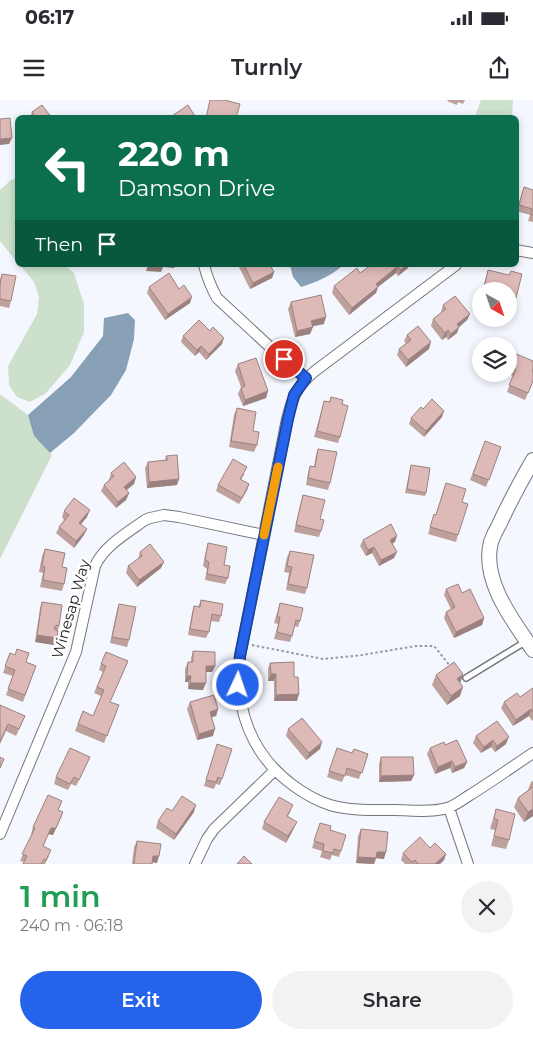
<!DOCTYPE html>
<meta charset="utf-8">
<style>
body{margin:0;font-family:Montserrat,sans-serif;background:#f2f2f3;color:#2b2b33;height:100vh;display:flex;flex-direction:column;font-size:19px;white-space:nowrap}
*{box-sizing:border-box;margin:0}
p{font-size:16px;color:#7c7c81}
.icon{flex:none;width:28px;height:28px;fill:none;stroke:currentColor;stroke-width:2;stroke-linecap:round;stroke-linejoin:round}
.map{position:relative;height:764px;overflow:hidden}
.details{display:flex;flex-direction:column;background:#fff;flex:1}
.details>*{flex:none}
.guide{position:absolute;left:15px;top:15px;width:504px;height:152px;border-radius:8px;box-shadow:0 2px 8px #0003;background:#0b6e4f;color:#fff;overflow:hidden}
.needle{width:32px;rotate:140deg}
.buttons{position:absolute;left:472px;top:182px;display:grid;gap:10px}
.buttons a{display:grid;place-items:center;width:45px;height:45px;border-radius:50%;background:#fff;box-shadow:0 2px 8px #0003;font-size:25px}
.pin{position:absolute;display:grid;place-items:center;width:42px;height:42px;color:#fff;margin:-21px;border:2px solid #fff;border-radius:50%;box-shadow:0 1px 5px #0007}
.me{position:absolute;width:55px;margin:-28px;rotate:3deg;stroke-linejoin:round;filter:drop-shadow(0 0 4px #0008)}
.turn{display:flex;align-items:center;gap:18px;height:105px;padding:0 20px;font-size:22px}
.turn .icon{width:65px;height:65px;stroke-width:2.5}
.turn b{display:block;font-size:35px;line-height:42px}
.then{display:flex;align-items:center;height:48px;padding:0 20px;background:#0003;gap:10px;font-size:19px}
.round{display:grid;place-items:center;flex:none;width:52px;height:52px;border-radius:26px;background:#f2f2f3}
.summary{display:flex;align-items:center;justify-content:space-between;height:85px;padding:0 20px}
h1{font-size:30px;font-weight:600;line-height:38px;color:#1e9e55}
.button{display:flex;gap:10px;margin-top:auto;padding:10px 20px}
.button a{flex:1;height:58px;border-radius:30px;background:#2563eb;color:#fff;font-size:20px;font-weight:600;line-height:58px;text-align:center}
.button a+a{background:#f2f2f3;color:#2b2b33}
.status{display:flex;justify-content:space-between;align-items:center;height:35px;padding:0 25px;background:#fff;direction:ltr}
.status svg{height:14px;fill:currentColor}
header{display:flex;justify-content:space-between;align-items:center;height:65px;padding:0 20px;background:#fff;font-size:22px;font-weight:600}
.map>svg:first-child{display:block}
</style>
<div class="status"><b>06:17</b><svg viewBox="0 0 49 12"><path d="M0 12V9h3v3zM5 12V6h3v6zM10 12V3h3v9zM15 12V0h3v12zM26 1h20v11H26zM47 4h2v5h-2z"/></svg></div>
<header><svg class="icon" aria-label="menu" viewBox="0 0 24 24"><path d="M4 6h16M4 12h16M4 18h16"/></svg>Turnly<svg class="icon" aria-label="share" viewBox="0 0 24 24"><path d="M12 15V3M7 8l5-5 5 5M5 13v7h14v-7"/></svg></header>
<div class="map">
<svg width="533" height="764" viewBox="0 0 533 764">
<rect width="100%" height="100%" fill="#f4f7fe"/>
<!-- green -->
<path fill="#cce0cc" d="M481,0H513L512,17H475Z
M17,78H18L17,162L0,141V90L11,80Z
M20,165H65L74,173L84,204V232L70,265L46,293L30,302L17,297L9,285L8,266L37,214L39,197L34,182Z
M0,294L28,315L34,336L52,355L0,459Z"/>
<!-- water -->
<path fill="#88a0b5" d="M290,165H343C331,176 317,182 301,187L293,177Z
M128,213L135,220L134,239L126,270L111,295L74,333L50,353L34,336L28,315L71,277L103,236L104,218Z"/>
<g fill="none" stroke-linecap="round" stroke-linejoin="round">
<defs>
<path id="lane" d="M466,578L525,542"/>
<path id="street" d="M516,150L533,153
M204,165C207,177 211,187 217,198L271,248L306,279
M456,165L315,271C296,287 293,296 287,319L240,556C234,608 251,655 294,686C305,694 317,701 330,705C351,711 373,710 394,710C411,710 431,713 447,708C455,706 463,699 470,695C491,682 512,667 533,653
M449,708L468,764
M0,734L76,552L95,466C104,446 127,433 145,420L150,418L164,415L179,417L264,435
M195,764L207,739L214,729L275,670"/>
<path id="secondary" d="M533,360C521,381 509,403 499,425C496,430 493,436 491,442C481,480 513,521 533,550"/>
</defs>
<!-- lane casing -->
<use href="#lane" stroke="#73767c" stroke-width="8"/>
<!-- street casing -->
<use href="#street" stroke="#73767c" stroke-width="12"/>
<!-- secondary casing -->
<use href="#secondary" stroke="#73767c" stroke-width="16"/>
<!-- path -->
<path stroke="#97999d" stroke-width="2" stroke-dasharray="2.5 2.5" stroke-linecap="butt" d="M252,545L323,559L362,555L416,546H434L451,567"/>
<!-- lane -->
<use href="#lane" stroke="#fff" stroke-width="5"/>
<!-- street -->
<use href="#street" stroke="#fff" stroke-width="10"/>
<!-- secondary -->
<use href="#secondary" stroke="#fff" stroke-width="14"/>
</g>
<!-- wall -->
<path fill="#bea09d" d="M448,0H465L463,4L458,2L457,5L447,1Z
M32,12L52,18H30Z
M524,87L533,90V122L528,121L530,115L516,111Z
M238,165H270L274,172L272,178L250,189Z
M409,165L408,168L398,176L396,173L378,187L376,193L349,215L332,193L334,186L360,173Z
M488,170L516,198L514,204L509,203V191H482Z
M2,174L11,201L9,208L0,206V179Z
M149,187L179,189L190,203L165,220L147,193Z
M291,202L324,224L313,226L310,234L295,237L288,209Z
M443,205L470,214L467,220L459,227L457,233L448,240L446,237L442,240L431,226L433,219L441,213V212Z
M407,235L429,249L406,267L397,255L399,249L406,243L404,241Z
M183,236L222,244L206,260L199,252L195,256L181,242Z
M509,251L533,281L525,300L507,292L513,276L509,274Z
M238,264L268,291L266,298L243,306L238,294L241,287L235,271Z
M331,297L342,304L340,337L338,343L314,337L324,301L329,302Z
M237,308L253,331L257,345L254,352L229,347L234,315Z
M423,309L442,317L424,337L409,324L411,318Z
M485,341L501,347L486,387L470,380Z
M318,349L330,383L328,390L306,385L308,373L310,366L314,367L316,355Z
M166,356L177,385L147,388L145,368L148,362L165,360Z
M411,365L426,393L425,396L405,393Z
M111,373L136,377L134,384L126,390L129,393L126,400L116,408L101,391L104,385L109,380Z
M245,373L241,380L249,384L247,390L239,404L216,391L218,385Z
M446,383L462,402L458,435L456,442L428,434L434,414H436Z
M303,396L320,419L321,431L319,437L294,432L301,402Z
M64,411L87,417L81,424L84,435L74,448L56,433L59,427L64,420L62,417Z
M363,440L395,442L392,444L394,458L379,466L372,453L366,456L360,446Z
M208,443L228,478L225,484L205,480L207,469L203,466L206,450Z
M45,449L62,467L64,484L62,491L40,487L43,473L39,472L42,456Z
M290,451L307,488L305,494L286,490L289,473L284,472L287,457Z
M140,452L161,468L137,487L126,473L128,466L138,459Z
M446,489L462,493L484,518L482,525L454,538L444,518L446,512L451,509L444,495Z
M201,500L221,516L219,522L210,521L209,532L206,538L188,535L192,513L194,506L198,507Z
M42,502L59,526L54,545L35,542L40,508Z
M280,503L300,521L298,527L295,526L290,542L274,539L278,524L274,523Z
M119,504L129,540L127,547L110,543L117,510Z
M193,551L215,566L212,572H206L203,590L188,589V582H185V569L188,562H191V558Z
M10,553L26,562L36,566L23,602L6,595L13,576L3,573Z
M128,561L110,602L119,605L104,643L75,631L83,611L93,616L101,596L94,593L103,572L99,570L101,564Z
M270,563L294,577L297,601H274V581H268V569Z
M436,575L460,583V596L447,605L432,585Z
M533,588V620L532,621L529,616L513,626L501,608L504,602L520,597Z
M190,602L218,609L216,616L212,617L213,636L197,640L187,609Z
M0,605L22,623L16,636L6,631L0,644Z
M288,629L320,649L306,660L286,636Z
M476,636L506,644L495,652L491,647L481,653L473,643Z
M445,645L467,662L464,668L452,673L450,668L435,674L427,654L430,648Z
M337,648L352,653L368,654L359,679L345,675L342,682L327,677Z
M215,651L222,679L220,685L216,684L214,689L204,686Z
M90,657L76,686L71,684L68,690L54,684L56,677Z
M381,657L414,675L411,681L379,682V664Z
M533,681V716L524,722L514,707L518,698L528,690L531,682Z
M496,709L509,740L506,749L491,746L495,730L490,729Z
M58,710L63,712L61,718L53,735L48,734L43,746L49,756L45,764H23L24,762L20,761L32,734H31L33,727Z
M172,711L194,712L174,740L156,728L158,721Z
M291,711L288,716L294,728L286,743L262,729L264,722Z
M320,723L330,730L341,751L339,757L332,755L330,760L320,757L322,751L312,748Z
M361,729L384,759L376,758L374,764L356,763L358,736Z
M137,741L157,763L152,762V764H132L134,747Z
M430,748L446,754L444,760L440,764H405L401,760L403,753Z"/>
<!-- shaded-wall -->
<path fill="#9b8280" d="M12,38L9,44L0,45V39Z
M148,165H176L174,168L163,167L161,172L146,171Z
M407,165H409L408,168L398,176L400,170Z
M398,166L396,173L374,190L376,184Z
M274,172L272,178L250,189L253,183Z
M378,187L376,193L349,215L352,208Z
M192,197L190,203L165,220L168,214Z
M470,214L467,220L455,231L457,224Z
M326,217L324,224L309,227L311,221Z
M313,227L310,234L295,237L297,231Z
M459,227L457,233L448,240L451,234Z
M448,230L446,237L442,240L445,233Z
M224,238L222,244L206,260L209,254Z
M431,242L429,249L406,267L408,260Z
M201,246L199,252L195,256L197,250Z
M268,291L266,298L243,306L245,300Z
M444,311L442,317L424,337L426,331Z
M136,377L134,384L122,394L124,387Z
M179,379L177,385L147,388L149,382Z
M249,384L247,390L239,404Z
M129,393L126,400L116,408L118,402Z
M90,410L87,417L77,429L79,423Z
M87,429L84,435L74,448L76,441Z
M397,436L395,442L388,446L390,440Z
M374,447L372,453L366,456L368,450Z
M397,452L394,458L379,466L381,460Z
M164,462L161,468L137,487L139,480Z
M484,518L482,525L454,538L456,532Z
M37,535L57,538L54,545L35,542Z
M206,566H215L212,572H204Z
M271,574H276L274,581H268Z
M463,574L460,584L457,579Z
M187,576H191L188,582H185Z
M190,583H206L203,590L188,589Z
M463,587L460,596L447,605L451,596Z
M299,594L297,601H274L276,595Z
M218,609L216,616L208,618L210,612Z
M531,609L529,616L513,626L516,620Z
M215,629L213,636L197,640L199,634Z
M509,637L506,644L495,652L497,646Z
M493,640L491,647L481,653L484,647Z
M322,642L320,649L306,660L309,653Z
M452,661L450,668L435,674L438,667Z
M467,662L464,668L452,673L455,667Z
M414,675L411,681L379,682L381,676Z
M196,705L194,712L174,740L176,734Z
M533,709V716L524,722L528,712Z
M63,712L53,735L48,734L40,752L51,728Z
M297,722L294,728L286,743L288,736Z
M377,752H386L384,759L374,758Z
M446,754L444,760L440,764H435Z
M153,756H159L157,763L151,762Z
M358,757L376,758L374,764L356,763Z"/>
<!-- building -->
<path fill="#ddbab7" stroke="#9b8280" d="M210,0H224L240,4L236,18H206Z
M42,5L52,18H32L34,16L32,12Z
M188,5L196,18H169Z
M10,18L12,38L0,39V19Z
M524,87L533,90V115H531L532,109L519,105Z
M244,165H270L274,172L253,183Z
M371,165H407L400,170L398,166L376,184L378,187L352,208L334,186L357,168L360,173Z
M488,170L509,175L511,171L522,174L516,198L509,196V191H497L484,188Z
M169,173L179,189L184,185L192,197L168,214L149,187Z
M2,174L16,176L11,201L0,199V185Z
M321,195L326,217L311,221L313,227L297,231L291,202Z
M455,196L470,214L457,224L459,227L451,234L448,230L445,233L433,219L446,209L443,205Z
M199,220L210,231L213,227L224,238L209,254L201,246L197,250L183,236Z
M418,226L431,242L408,260L399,249L411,240L407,235Z
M509,251L533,261V268L532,272H533V281L528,293L509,285L516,269L509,266Z
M256,258L268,291L245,300L241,288L245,286L238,264Z
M331,297L343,300L342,304L348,306L340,337L317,331L324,301L330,302Z
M432,299L444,311L426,331L411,318L421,307L423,309Z
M237,308L256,312L253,331L259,332L257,345L231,341Z
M485,341L501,347L489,380L473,374Z
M318,349L337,352L330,383L308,378L310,366L315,367Z
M177,355L179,379L149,382L148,362L168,360L166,356Z
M233,359L247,367L240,379L249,384L242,398L218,385Z
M124,362L136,377L124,387L129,393L118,402L104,385L114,376L111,373Z
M411,365L430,368L426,393L407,389Z
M446,383L466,389L462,402L468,404L458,435L430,427L434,414L436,415Z
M303,395L325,400L320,419L324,420L321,431L296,425Z
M74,398L90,410L79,423L87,429L76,441L59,427L69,415L64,411Z
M391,424L397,436L390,440L397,452L381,460L374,447L368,450L363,440Z
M208,443L227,447L224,465L230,466L228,478L207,474L209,462L205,460Z
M150,444L164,462L139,480L128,466L142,456L140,452Z
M45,449L65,453L62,467L67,468L64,484L43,480L45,467L42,466Z
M290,451L314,455L307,488L288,484L292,467L287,466Z
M458,484L462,493L470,489L484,518L456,532L446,512L455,507L446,489Z
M201,500L223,504L221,516L212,514L209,532L190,529L194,506L200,507Z
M42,502L62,505L59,526L56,525L54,529L58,531L57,538L37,535Z
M280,503L303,508L300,521L296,520L292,536L277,532L280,517H277Z
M119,504L136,507L129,540L112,537Z
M17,549L29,553L26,562L36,566L25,595L8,589L15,570L5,566L10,553L15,555Z
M193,551L215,552V566H206V583H190L191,576H187L188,562H193Z
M106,552L128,561L110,602L119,605L107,636L78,624L83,611L93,616L104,590L97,587L106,566L101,564Z
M294,562V577H298L299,594L276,595V574H271L270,563Z
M454,562L463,574L457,579L463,587L451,596L436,575Z
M533,588V612L531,609L516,620L504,602L517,593L520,597Z
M214,595L218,609L210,612L215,629L199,634L190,602Z
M0,605L25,616L19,629L8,624L0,642Z
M302,618L322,642L309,653L288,629Z
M497,621L509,637L497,646L493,640L484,647L476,636Z
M457,640L467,662L455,667L452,661L438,667L430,648L444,642L445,645Z
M217,644L232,649L222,679L218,677L216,682L206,680Z
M70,648L90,657L79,680L74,677L70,684L56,677Z
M337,648L352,653L354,649L368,654L362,673L347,668L345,676L329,671Z
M0,657L4,659L0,668Z
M381,657H413L414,675L381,676Z
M533,687V709L528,712L518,698Z
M48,695L62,701L58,710L63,712L56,728H51L43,746L51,750L46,760L44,759L41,764H23L27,756L22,754L35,728L33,727Z
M182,696L196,705L176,734L158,721L167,708L172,711Z
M279,697L293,705L287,716L297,722L288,736L264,722Z
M496,709L515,714L509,740L494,736L498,720L494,719Z
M320,723L331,726L330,730L346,735L341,751L334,749L333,753L323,751L324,744L314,741Z
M361,729L388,732L386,752H377L376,758L358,757Z
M420,737L430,748L435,743L446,754L435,764H418L415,760L412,762L403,753Z
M137,741L161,744L159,756H153L152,764H134Z
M244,756L252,764H237Z"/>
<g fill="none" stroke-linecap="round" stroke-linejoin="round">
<defs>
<path id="route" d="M238,585L240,556L288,319L294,295L306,278L284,259"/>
</defs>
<!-- route casing -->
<use href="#route" stroke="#184099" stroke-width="12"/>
<!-- route -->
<use href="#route" stroke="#2563eb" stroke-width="9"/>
<!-- slow -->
<path stroke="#f59e0b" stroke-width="9" d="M264,435L278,367"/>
</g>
<g text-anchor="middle" stroke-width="5" stroke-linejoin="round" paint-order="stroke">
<!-- street labels -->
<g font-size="15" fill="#202123" stroke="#fff">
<text transform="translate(71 509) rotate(-74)" y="5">Winesap Way</text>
</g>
</g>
</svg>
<div class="buttons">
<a><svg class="needle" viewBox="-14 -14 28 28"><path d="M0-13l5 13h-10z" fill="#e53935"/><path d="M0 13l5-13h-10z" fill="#7c7c81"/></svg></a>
<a><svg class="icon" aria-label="layers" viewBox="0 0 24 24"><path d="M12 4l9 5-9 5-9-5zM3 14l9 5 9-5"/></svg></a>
</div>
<div class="pin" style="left:284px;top:259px;background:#d93025"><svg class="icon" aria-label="arrive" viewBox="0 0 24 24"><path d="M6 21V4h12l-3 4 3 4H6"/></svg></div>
<svg class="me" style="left:238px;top:585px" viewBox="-20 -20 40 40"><circle r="17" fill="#2563eb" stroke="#fff" stroke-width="3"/><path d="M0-11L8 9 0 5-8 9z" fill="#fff"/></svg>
<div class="guide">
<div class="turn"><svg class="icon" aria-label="left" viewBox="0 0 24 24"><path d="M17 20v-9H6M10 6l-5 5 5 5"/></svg><div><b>220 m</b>Damson Drive</div></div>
<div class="then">Then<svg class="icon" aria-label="arrive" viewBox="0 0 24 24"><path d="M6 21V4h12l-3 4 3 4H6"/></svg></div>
</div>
</div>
<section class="details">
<div class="summary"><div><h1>1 min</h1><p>240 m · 06:18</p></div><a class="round"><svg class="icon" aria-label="close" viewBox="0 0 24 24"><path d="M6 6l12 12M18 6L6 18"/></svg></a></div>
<div class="button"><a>Exit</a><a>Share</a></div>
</section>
